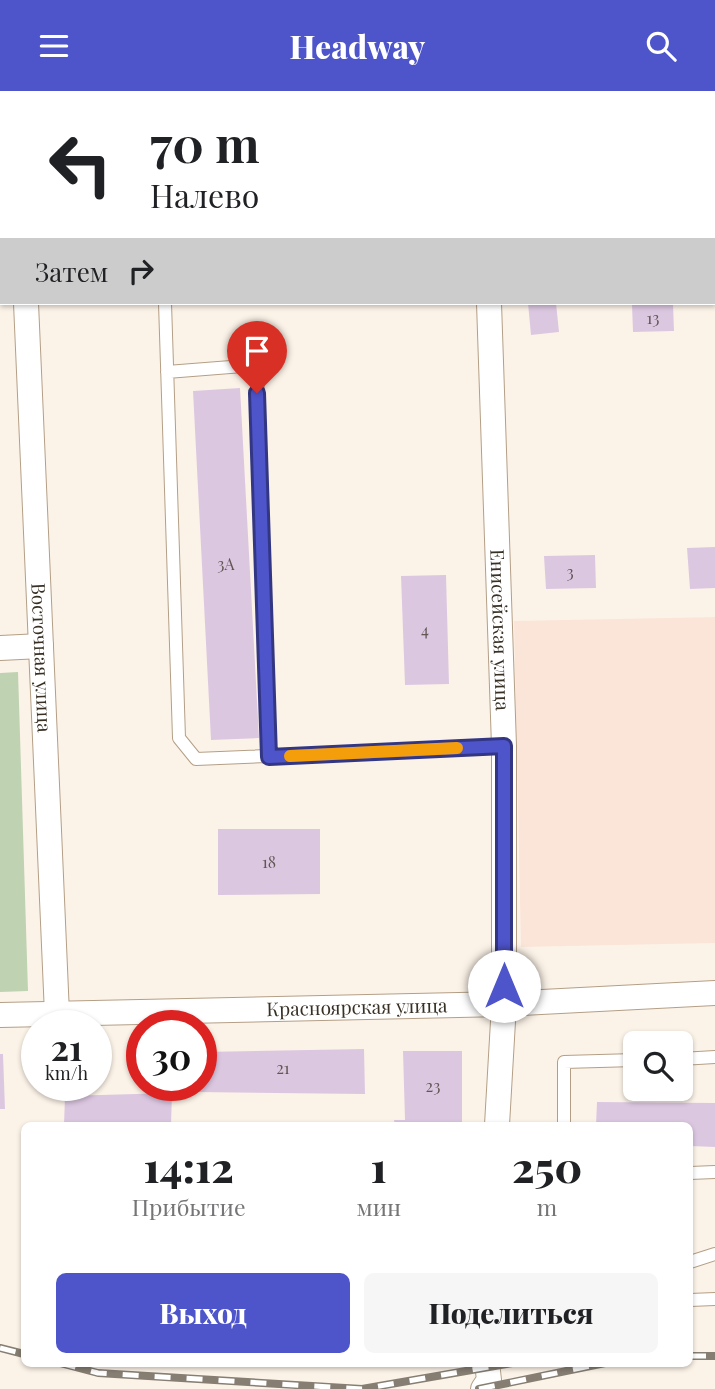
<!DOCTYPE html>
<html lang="ru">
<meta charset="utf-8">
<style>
body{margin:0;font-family:"Playfair Display",serif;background:#f6f6f6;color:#202124;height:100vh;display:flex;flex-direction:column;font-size:26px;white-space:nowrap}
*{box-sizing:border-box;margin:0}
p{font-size:23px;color:#757577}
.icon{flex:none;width:38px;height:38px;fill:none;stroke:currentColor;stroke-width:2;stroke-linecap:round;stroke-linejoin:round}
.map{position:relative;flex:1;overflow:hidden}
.sheet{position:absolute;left:21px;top:1031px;width:672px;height:245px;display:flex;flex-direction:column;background:#fff;border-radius:10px;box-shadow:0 2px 5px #0004}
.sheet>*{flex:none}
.hud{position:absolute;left:0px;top:0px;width:716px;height:214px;box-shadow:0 2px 5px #0004;background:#fff;color:#202124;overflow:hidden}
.controls{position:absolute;left:623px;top:940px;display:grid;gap:14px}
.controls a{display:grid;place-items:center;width:70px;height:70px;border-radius:10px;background:#fff;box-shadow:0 2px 5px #0004;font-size:35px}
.speed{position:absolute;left:21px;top:919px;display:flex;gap:14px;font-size:35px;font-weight:700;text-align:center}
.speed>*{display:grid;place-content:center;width:91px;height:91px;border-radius:50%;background:#fff;box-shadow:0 2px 5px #0004;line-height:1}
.speed small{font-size:18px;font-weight:400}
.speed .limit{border:10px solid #d22;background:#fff;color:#111}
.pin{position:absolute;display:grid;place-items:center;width:60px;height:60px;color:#fff;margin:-72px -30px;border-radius:50% 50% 50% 0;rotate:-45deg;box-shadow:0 0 7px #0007}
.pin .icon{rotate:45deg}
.me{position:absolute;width:77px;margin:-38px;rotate:0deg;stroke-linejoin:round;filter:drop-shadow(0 0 5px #0008)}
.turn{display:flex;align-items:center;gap:24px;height:147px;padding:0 35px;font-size:32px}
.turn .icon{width:91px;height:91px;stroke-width:2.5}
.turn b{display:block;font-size:49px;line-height:60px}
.then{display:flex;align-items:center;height:66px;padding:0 35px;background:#0003;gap:14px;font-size:26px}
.eta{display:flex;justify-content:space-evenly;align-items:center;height:119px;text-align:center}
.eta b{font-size:42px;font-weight:800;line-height:49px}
.action{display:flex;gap:14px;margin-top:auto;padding:14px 35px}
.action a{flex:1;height:80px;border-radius:10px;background:#4e54ca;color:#fff;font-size:28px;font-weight:800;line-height:80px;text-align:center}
.action a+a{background:#f6f6f6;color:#202124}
header{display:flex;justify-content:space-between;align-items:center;height:91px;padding:0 35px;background:#4e54ca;color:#fff;font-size:32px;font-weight:800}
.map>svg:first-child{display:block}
</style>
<header><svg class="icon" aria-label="menu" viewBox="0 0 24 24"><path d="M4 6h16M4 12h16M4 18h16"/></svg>Headway<svg class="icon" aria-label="search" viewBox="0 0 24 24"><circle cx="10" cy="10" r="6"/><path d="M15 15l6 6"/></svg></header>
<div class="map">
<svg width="715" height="1298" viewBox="0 0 715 1298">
<rect width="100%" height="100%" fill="#fcf3e8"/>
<!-- education -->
<path fill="#fbe5d8" d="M715,526V852L521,856L514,530Z"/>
<!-- green -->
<path fill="#bfd2b2" d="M18,581L28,900L0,901V582Z"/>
<!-- building -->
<path fill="#dcc7e1" d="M528,212H556L559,241L531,244Z
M673,213L674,240L633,241L632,214Z
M240,297L259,647L211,649L193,300Z
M715,456V497L690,498L687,457Z
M595,464L596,497L546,498L544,465Z
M446,484L449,593L405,594L401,485Z
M218,738H320V803L218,804Z
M364,958L365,1003L195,1001L194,994H201V961Z
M403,960H462V1034H395L394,1029H405Z
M0,963H3L5,1018H0Z
M172,1002L171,1034H64L65,1005Z
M597,1011L715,1012V1056L690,1055V1034H596Z"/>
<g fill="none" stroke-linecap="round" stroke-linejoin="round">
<defs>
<path id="service" d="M165,212L179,647L196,668L504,655
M167,281L257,274L269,666
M681,968L715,966
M564,1034V971L635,969
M690,1082L715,1081
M690,1171L715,1163
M690,1209L715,1208"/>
<g id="minor">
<path d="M22,0V2"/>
<path d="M485,0V2"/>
<path id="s1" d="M26,212L57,923"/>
<path id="s2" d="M489,212L504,655V913L497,1034"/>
<path d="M0,557L41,555"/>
<path id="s3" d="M0,924L504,913L715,902"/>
<path d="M483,1298L489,1289L487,1272"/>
</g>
<path id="tertiary" d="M714,144H715
M0,170L2,169"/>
</defs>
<!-- service casing -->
<use href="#service" stroke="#b49f86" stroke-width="14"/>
<!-- minor casing -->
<use href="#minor" stroke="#b49f86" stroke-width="26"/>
<!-- tertiary casing -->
<use href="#tertiary" stroke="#b49f86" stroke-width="32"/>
<!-- service -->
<use href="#service" stroke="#fff" stroke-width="12"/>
<!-- minor -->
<use href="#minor" stroke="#fff" stroke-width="24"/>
<!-- tertiary -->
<use href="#tertiary" stroke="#fff" stroke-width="30"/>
<defs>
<path id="rail" d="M0,1257L24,1263
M690,1265H715
M60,1272L98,1282L362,1298L512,1272
M479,1298L605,1272"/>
</defs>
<!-- rail casing -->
<use href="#rail" stroke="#867e73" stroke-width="8"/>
<!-- rail -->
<use href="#rail" stroke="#fff" stroke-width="5" stroke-dasharray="16" stroke-linecap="butt"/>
</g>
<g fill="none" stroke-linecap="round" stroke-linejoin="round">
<defs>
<path id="route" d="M257,302L269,666L504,655V895"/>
</defs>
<!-- route casing -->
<use href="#route" stroke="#333783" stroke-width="18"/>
<!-- route -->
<use href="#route" stroke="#4e54ca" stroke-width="12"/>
<!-- slow -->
<path stroke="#f59e0b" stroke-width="12" d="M290,665L457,657"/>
</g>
<g text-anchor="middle" stroke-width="5" stroke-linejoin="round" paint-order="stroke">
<!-- number labels -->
<g font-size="16" fill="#615654">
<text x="653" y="233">13</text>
<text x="226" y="479">3А</text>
<text x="570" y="487">3</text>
<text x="425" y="545">4</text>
<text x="269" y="777">18</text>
<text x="283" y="983">21</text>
<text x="433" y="1001">23</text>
</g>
<!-- street labels -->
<g font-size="19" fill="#383025" stroke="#fff">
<text dy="7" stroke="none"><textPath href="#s2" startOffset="327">Енисейская улица</textPath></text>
<text dy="7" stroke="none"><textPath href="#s1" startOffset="355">Восточная улица</textPath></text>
<text dy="7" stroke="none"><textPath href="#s3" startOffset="357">Красноярская улица</textPath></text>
</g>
</g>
</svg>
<div class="controls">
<a><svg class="icon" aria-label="search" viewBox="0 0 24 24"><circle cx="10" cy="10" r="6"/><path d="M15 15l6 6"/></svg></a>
</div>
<div class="speed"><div>21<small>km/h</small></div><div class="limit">30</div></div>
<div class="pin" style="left:257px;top:302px;background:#d93025"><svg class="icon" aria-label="arrive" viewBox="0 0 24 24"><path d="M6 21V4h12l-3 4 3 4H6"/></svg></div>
<svg class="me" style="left:504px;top:895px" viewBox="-20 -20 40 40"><circle r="19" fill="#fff"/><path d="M0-13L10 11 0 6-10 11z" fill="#4e54ca"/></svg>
<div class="hud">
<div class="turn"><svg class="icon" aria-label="left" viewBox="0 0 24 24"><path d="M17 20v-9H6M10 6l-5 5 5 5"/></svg><div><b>70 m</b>Налево</div></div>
<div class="then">Затем<svg class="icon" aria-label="right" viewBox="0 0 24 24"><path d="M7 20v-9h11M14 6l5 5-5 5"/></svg></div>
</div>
<section class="sheet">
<div class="eta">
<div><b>14:12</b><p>Прибытие</p></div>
<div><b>1</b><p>мин</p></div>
<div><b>250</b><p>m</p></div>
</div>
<div class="action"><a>Выход</a><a>Поделиться</a></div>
</section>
</div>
